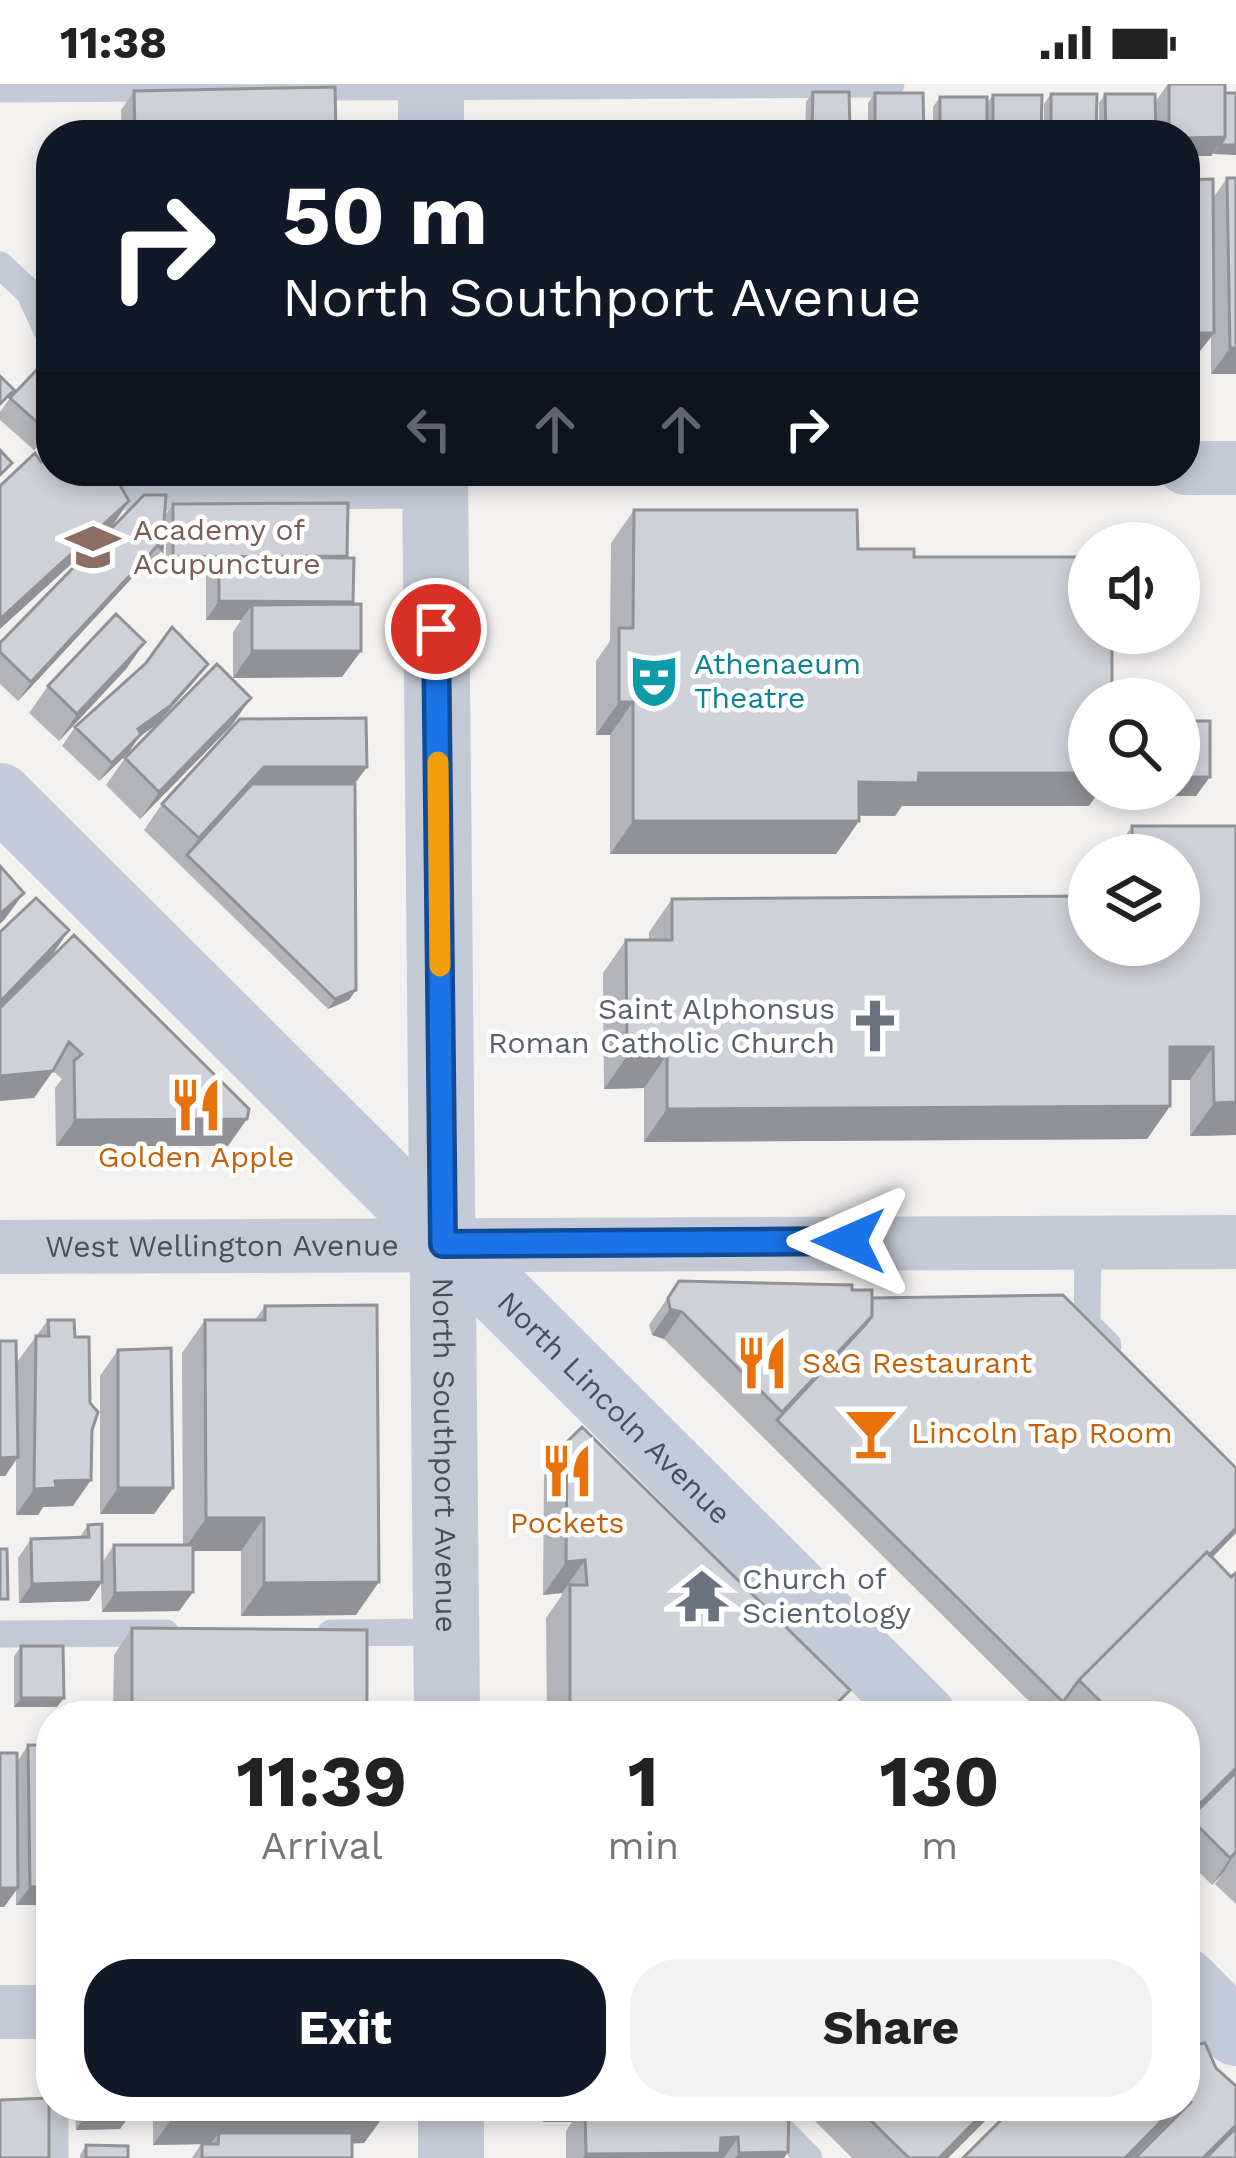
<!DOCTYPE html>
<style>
body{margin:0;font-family:"Work Sans",sans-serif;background:#f2f2f2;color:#222;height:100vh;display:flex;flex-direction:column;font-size:45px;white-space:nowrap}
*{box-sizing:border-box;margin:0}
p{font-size:39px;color:#767676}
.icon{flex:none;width:66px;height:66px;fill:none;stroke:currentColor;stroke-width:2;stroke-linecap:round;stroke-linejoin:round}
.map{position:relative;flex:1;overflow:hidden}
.side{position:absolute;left:36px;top:1617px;width:1164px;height:420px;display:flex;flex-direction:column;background:#fff;border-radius:48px;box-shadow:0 6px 18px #0003}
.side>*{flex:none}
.guide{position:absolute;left:36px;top:36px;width:1164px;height:366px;border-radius:48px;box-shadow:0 6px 18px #0003;background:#111827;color:#fff;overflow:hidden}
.controls{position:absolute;left:1068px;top:438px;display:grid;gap:24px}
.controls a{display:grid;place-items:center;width:132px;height:132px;border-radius:50%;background:#fff;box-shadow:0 6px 18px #0003;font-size:60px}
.pin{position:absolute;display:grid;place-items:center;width:102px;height:102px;color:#fff;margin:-51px;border:6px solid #fff;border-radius:50%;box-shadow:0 3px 12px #0007}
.me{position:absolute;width:132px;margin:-66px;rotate:270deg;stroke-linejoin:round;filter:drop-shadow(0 0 9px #0008)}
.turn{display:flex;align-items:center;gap:42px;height:252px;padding:0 48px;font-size:54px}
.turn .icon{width:156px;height:156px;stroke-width:2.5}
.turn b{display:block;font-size:84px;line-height:102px}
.lanes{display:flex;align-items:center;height:114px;padding:0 48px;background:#0003;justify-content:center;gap:60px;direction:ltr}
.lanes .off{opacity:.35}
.eta{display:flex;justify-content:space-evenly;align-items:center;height:204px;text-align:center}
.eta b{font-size:72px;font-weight:700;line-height:84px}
.primary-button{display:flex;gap:24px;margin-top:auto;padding:24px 48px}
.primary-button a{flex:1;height:138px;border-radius:48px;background:#111827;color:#fff;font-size:48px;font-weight:700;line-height:138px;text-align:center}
.primary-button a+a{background:#f2f2f2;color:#222}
.status{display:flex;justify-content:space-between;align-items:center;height:84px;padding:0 60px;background:#fff;direction:ltr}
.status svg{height:33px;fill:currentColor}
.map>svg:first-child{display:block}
</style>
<div class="status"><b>11:38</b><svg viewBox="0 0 49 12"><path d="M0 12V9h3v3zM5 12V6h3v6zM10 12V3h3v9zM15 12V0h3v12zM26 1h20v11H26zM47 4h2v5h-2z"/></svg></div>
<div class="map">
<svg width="1236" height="2074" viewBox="0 0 1236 2074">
<rect width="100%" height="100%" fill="#f3f1f0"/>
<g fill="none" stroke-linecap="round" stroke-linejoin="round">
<!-- service -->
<path stroke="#c4cad5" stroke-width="27" d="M0,5L891,0
M0,181L29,208L51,255
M113,387L125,413L434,411
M1088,1158L1087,1240L1108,1261
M331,1549L446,1548
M0,1550L166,1549
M55,2022V2074
M758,2022L809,2074"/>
<!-- minor -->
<g stroke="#c4cad5" stroke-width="54">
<path d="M1185,384H1236"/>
<path id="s1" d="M0,1163L1236,1158"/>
<path d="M0,1928H51"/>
</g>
<!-- tertiary -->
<g stroke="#c4cad5" stroke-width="66">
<path d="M431,0V51"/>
<path id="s2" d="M435,387L447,1632"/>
<path d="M451,2022V2074"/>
</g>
<!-- secondary -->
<g stroke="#c3cad9" stroke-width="66">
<path id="s3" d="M0,712L923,1632"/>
<path d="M1185,1897L1236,1949"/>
</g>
</g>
<!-- wall -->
<path fill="#b2b4ba" d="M1168,0L1225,9L1236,71L1213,69L1211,72H1185V51H1156L1155,18Z
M134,7L337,51H122L121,26Z
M813,8L846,51H805L806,18Z
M875,9L924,51H868V19Z
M1051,10L1096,51H1044V20Z
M1105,10L1156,51H1099V19Z
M993,11L1041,51H933V23L940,13L987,19Z
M51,79V177H43L46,86Z
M1227,94L1236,290H1211V253L1200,267L1213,114Z
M51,271V348L34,366L0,336V328L10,314Z
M144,411L162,466L149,485L145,480L18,617L0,600V559Z
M173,420L347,472L346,474L353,518L342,593L233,594V548L241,536H206V492L212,483H166V430Z
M634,426L914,473L1089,722H902L895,732H859V737L836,770H610V651H596V577L610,557L611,459Z
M145,558L126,585L59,657L29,629L48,602Z
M208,580L194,598L156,641L139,653L128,669L99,697L62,662L75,643Z
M232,641L140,735L106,701L125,674Z
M355,700L349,916L328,925L144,746L162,720Z
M1132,742L1133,771H1112Z
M1236,742V1051L1190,1052V996H1170V1022L1147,1055L644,1058V1004L604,1005L603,889L626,856H649V848L672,815L1089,861Z
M0,848L51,873L27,897L228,1062H56L55,1004L62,995L53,987L34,1014Z
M679,1197L852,1206L1236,1384V1449L1212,1474L1231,1493L1236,1489V1820L1215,1800L1223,1789L1212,1801L1185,1774V1632H1044L664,1255L652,1251L649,1241Z
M265,1222L356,1531L241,1532V1467H193V1508L179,1527L102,1528L101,1500L89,1517L19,1519L18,1474L31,1455L80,1453L88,1441L102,1479L114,1461H183L182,1269L205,1236H255Z
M48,1236L75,1253L92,1346L73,1422L43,1423L38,1431H16V1376L5,1392H0V1257L17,1278Z
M118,1266L173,1404L154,1430H100V1292Z
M567,1358L850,1606L839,1621L851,1632H547L546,1534L562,1511V1509L543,1511L544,1391Z
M132,1544L367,1632H113L114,1571Z
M21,1562L57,1623H14V1572Z
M28,1661L51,1821H16V1806L4,1823L17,1678Z
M1185,1952L1236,2002L1168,2041L1015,2022H1185Z
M75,2022H126L120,2045L76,2046Z
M153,2022H383V2033L364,2059L352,2060V2074H192L201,2060L153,2061Z
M543,2022H789L784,2074H566V2047L572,2038H543Z
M800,2022H1000L948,2074H852Z
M86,2061L128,2074H80V2071Z"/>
<!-- shaded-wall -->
<path fill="#919297" d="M812,46H850L846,51H809Z
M1225,53L1211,72H1185V54Z
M1220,61H1236V71L1213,70Z
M51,165V177H43Z
M1185,249H1214L1200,267H1185Z
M1230,264H1236V290H1211Z
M51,343V348L34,366L47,347Z
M129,417L111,444L0,545V535Z
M158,461L145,480L18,617L31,598Z
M347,472L340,482L219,473L212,483H166L173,473Z
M219,517L353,518L340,537L252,521L241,536H206Z
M145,558L126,585L59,657L77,630Z
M252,567H361L342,593L233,594Z
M208,580L194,598L156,641L139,653L128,669L99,697L138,645Z
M251,614L232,641L140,735L159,708Z
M619,618H633L610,651H596Z
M264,683H367L348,709L187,771L199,754Z
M919,689H1089V705H1101L1089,722H902L895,732L836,731L859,698Z
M1179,693H1210L1196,712H1105L1110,705H1179Z
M633,737H859L836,770H610Z
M24,809L5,835L0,840V830Z
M69,846L51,873L0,926V918Z
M356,906L349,916L328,925L335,915Z
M1170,963H1213L1190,996H1147Z
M667,971L644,1004L604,1005L627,972Z
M53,987L34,1014L0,1017V992Z
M1236,1018V1051L1190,1052L1214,1019Z
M1170,1022L1147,1055L644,1058L667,1025Z
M247,1035L228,1062H56L75,1036Z
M670,1225L682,1228L664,1255L652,1251Z
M18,1373L5,1392H0V1374Z
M91,1396L73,1422L43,1423L38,1431H16L34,1405L55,1397Z
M118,1404H173L154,1430H100Z
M206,1434H264L241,1467H183Z
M1236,1444V1449L1085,1602Z
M585,1476L562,1509L543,1511L566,1478Z
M102,1498L89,1517L19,1519L32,1500Z
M379,1498L356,1531L241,1532L264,1499Z
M193,1508L179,1527L102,1528L115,1509Z
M21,1614H64L57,1623H14Z
M1236,1684V1697L1190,1734L1201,1719Z
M1236,1768L1223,1789L1212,1801L1230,1774Z
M51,1802V1821H16L30,1803Z
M0,1804H18L4,1823H0Z
M554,2022H583L572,2038H543Z
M990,2022H1000L948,2074H939Z
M1176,2022H1179L1167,2040L1133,2074H1125Z
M383,2033L364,2059L217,2060L219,2049L210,2060L153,2061L172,2034Z
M127,2035L120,2045L76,2046L82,2036Z
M738,2053L724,2074H583L586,2070Z
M788,2068L784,2074H735L739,2069Z"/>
<!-- building -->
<path fill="#cfd1d8" stroke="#919297" stroke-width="3" d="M1169,0H1225V53L1185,54V51H1169Z
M335,3L336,49L135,51L134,7Z
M813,8H849L850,46H812Z
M875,9H923L924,51H875Z
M1225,9H1236V61H1220L1225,53Z
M1051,10H1097L1096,51H1051Z
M1105,10H1155L1156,51H1106Z
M993,11H1042L1041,51H993Z
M940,13H987V51H940Z
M337,49V51H228Z
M1227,94H1236V264H1230Z
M1213,95L1214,249H1185V96Z
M51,271V343L47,347L10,314Z
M0,292L14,306L0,320Z
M0,366L12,379L0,391Z
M51,368V387H112L129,417L0,535V402L35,369L41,378Z
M144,411H166L162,466L158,461L31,598L0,568V559Z
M348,419L347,472L173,473V420Z
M634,426H857L858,465H914V473H1089V549H1112V615H1089V689H919L918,699L859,698V737H633V618H619V544H633Z
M219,473L354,474L353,518L219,517Z
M361,520V567H252V521Z
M116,530L145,558L77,630L48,602Z
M172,543L208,580L170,622L138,645L141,650L112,679L75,643L146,579Z
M217,580L251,614L159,708L125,674Z
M366,634L367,683H264L199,754L162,720L240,635Z
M1179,637H1210V693H1179Z
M252,700H355L356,906L335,915L187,771Z
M1132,742H1236V1018L1214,1019L1213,963H1170V1022L667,1025V971L627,972L626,856H672V815L1089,812V861H1179V771H1133Z
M0,782L24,809L0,830Z
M36,814L69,846L0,918V848Z
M74,851L249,1025L247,1035L75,1036L74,977L82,970L69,958L53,987L0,992V924Z
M679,1197L852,1201V1206H872V1232L782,1328L682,1228L670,1225L668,1214Z
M1063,1211L1236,1384V1444L1209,1471L1207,1468L1079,1596L1063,1618L777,1336L866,1240L872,1232V1214Z
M377,1221L379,1498L264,1499V1434H206L205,1236H265V1222Z
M48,1236H74L75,1253H89L90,1319L98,1328L92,1346L91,1396L55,1397L56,1404L34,1405L36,1252H49Z
M0,1257H16L18,1373L0,1374Z
M171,1264L173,1404H118V1266Z
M582,1343L850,1606L824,1632H570V1501H587L585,1476L566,1478L567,1358Z
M102,1440V1498L32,1500L31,1455L89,1453L88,1441Z
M114,1461H193V1508L115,1509Z
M0,1465H7L8,1515H0Z
M1207,1468L1231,1493L1236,1489V1684L1201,1719L1185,1703V1632H1115L1079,1596Z
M132,1544L367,1546V1632H132Z
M21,1562H63L64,1614H21Z
M840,1620L851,1632H828Z
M28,1661H51V1802L30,1803Z
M0,1669H17L18,1804H0Z
M1236,1688V1768L1230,1774L1190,1734Z
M1185,1952L1194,1961L1205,1959L1216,1984L1236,2002V2041L1203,2074H1135L1191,2018L1185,2013Z
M49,2014V2074H0V2016Z
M82,2022H126L127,2035L82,2036Z
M172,2022H383V2033L172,2034Z
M585,2022H719V2025L733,2024V2022H789L788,2068L739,2069L738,2053L721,2054L720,2069L586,2070Z
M856,2022H990L939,2074H909Z
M1015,2022H1176L1125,2074H963Z
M1236,2044V2074H1206Z
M219,2049H352V2074H202V2060H218Z
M86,2061L128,2062V2074H86Z"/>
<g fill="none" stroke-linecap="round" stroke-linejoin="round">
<defs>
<path id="route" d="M436,545L443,1160L849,1157"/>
</defs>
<!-- route casing -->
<use href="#route" stroke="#114b97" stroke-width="30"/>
<!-- route -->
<use href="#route" stroke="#1a73e8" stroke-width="21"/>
<!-- slow -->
<path stroke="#f59e0b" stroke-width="21" d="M438,678L440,882"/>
</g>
<!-- icons -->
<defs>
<symbol id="school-bare" viewBox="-9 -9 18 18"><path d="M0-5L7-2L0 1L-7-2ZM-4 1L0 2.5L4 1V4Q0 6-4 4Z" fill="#8d6e63" stroke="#fff" stroke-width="2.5" paint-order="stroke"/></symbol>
<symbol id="theatre-bare" viewBox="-9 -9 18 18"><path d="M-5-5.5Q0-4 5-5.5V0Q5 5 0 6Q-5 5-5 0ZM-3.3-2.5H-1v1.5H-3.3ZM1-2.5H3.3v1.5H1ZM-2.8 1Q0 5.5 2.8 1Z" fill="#0f9aa8" stroke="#fff" stroke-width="2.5" paint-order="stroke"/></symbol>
<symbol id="church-bare" viewBox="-9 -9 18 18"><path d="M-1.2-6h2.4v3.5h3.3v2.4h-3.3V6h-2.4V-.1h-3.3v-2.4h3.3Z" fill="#6b7280" stroke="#fff" stroke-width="2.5" paint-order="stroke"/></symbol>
<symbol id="restaurant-bare" viewBox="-9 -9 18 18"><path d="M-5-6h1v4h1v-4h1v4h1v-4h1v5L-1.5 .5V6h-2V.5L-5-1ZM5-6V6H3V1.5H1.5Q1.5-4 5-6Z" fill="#e8710a" stroke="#fff" stroke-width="2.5" paint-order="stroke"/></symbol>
<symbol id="bar-bare" viewBox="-9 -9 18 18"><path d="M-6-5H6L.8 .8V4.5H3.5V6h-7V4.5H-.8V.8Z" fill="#e8710a" stroke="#fff" stroke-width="2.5" paint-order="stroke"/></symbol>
<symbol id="temple-bare" viewBox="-9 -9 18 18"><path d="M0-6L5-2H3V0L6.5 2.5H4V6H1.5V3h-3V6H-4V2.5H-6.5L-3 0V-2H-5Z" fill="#6b7280" stroke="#fff" stroke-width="2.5" paint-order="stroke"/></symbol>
</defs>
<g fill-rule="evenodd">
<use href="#school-bare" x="55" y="425" width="76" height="76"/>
<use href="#theatre-bare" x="616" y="559" width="76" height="76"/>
<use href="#church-bare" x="837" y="904" width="76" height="76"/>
<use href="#restaurant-bare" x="158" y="983" width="76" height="76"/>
<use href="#restaurant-bare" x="724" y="1241" width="76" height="76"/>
<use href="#bar-bare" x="833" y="1311" width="76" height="76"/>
<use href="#restaurant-bare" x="529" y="1349" width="76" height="76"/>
<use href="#temple-bare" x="664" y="1474" width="76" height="76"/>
</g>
<g text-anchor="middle" stroke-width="9" stroke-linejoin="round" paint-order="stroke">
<!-- education labels -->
<g font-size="30" fill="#785e54" stroke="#fff" text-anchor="start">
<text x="133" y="456">Academy of<tspan x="133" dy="34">Acupuncture</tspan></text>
</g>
<!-- culture labels -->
<g font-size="30" fill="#0d838f" stroke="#fff" text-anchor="start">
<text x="694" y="590">Athenaeum<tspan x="694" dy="34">Theatre</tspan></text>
</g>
<!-- worship labels -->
<g font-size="30" fill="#5b616d" stroke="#fff" text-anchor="end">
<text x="835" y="935">Saint Alphonsus<tspan x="835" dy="34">Roman Catholic Church</tspan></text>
<text x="742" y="1505" text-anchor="start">Church of<tspan x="742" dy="34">Scientology</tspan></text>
</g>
<!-- food labels -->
<g font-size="30" fill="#c56008" stroke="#fff">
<text x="196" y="1083">Golden Apple</text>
<text x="802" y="1289" text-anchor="start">S&amp;G Restaurant</text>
<text x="911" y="1359" text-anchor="start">Lincoln Tap Room</text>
<text x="567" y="1449">Pockets</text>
</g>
<!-- street labels -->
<g font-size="30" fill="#48505f" stroke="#fff">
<text dy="10" stroke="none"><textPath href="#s1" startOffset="222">West Wellington Avenue</textPath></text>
<text dy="10" stroke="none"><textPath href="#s3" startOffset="867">North Lincoln Avenue</textPath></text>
<text dy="10" stroke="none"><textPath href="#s2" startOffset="984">North Southport Avenue</textPath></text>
</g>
</g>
</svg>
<div class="controls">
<a><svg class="icon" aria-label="sound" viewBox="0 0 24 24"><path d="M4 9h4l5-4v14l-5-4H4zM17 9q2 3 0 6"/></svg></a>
<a><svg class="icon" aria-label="search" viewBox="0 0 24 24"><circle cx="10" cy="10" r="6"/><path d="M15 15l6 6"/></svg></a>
<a><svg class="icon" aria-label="layers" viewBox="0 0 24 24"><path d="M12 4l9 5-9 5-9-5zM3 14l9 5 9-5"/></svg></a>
</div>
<div class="pin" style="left:436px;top:545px;background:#d93025"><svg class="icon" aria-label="arrive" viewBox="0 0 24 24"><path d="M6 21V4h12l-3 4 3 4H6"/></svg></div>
<svg class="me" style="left:849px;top:1157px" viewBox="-20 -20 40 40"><path d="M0-17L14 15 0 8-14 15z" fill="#1a73e8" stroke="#fff" stroke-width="4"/></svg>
<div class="guide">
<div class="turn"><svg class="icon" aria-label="right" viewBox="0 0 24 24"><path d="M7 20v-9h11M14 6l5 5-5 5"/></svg><div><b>50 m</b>North Southport Avenue</div></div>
<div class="lanes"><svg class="icon off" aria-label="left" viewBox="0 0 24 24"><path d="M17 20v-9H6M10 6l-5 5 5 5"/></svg><svg class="icon off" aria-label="ahead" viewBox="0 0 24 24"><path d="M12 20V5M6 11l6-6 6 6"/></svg><svg class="icon off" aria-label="ahead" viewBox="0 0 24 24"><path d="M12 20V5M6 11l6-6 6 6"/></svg><svg class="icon" aria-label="right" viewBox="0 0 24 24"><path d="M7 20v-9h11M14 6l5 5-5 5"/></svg></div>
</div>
<section class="side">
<div class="eta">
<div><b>11:39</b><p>Arrival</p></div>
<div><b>1</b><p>min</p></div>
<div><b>130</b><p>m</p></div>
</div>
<div class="primary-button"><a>Exit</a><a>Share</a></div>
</section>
</div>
